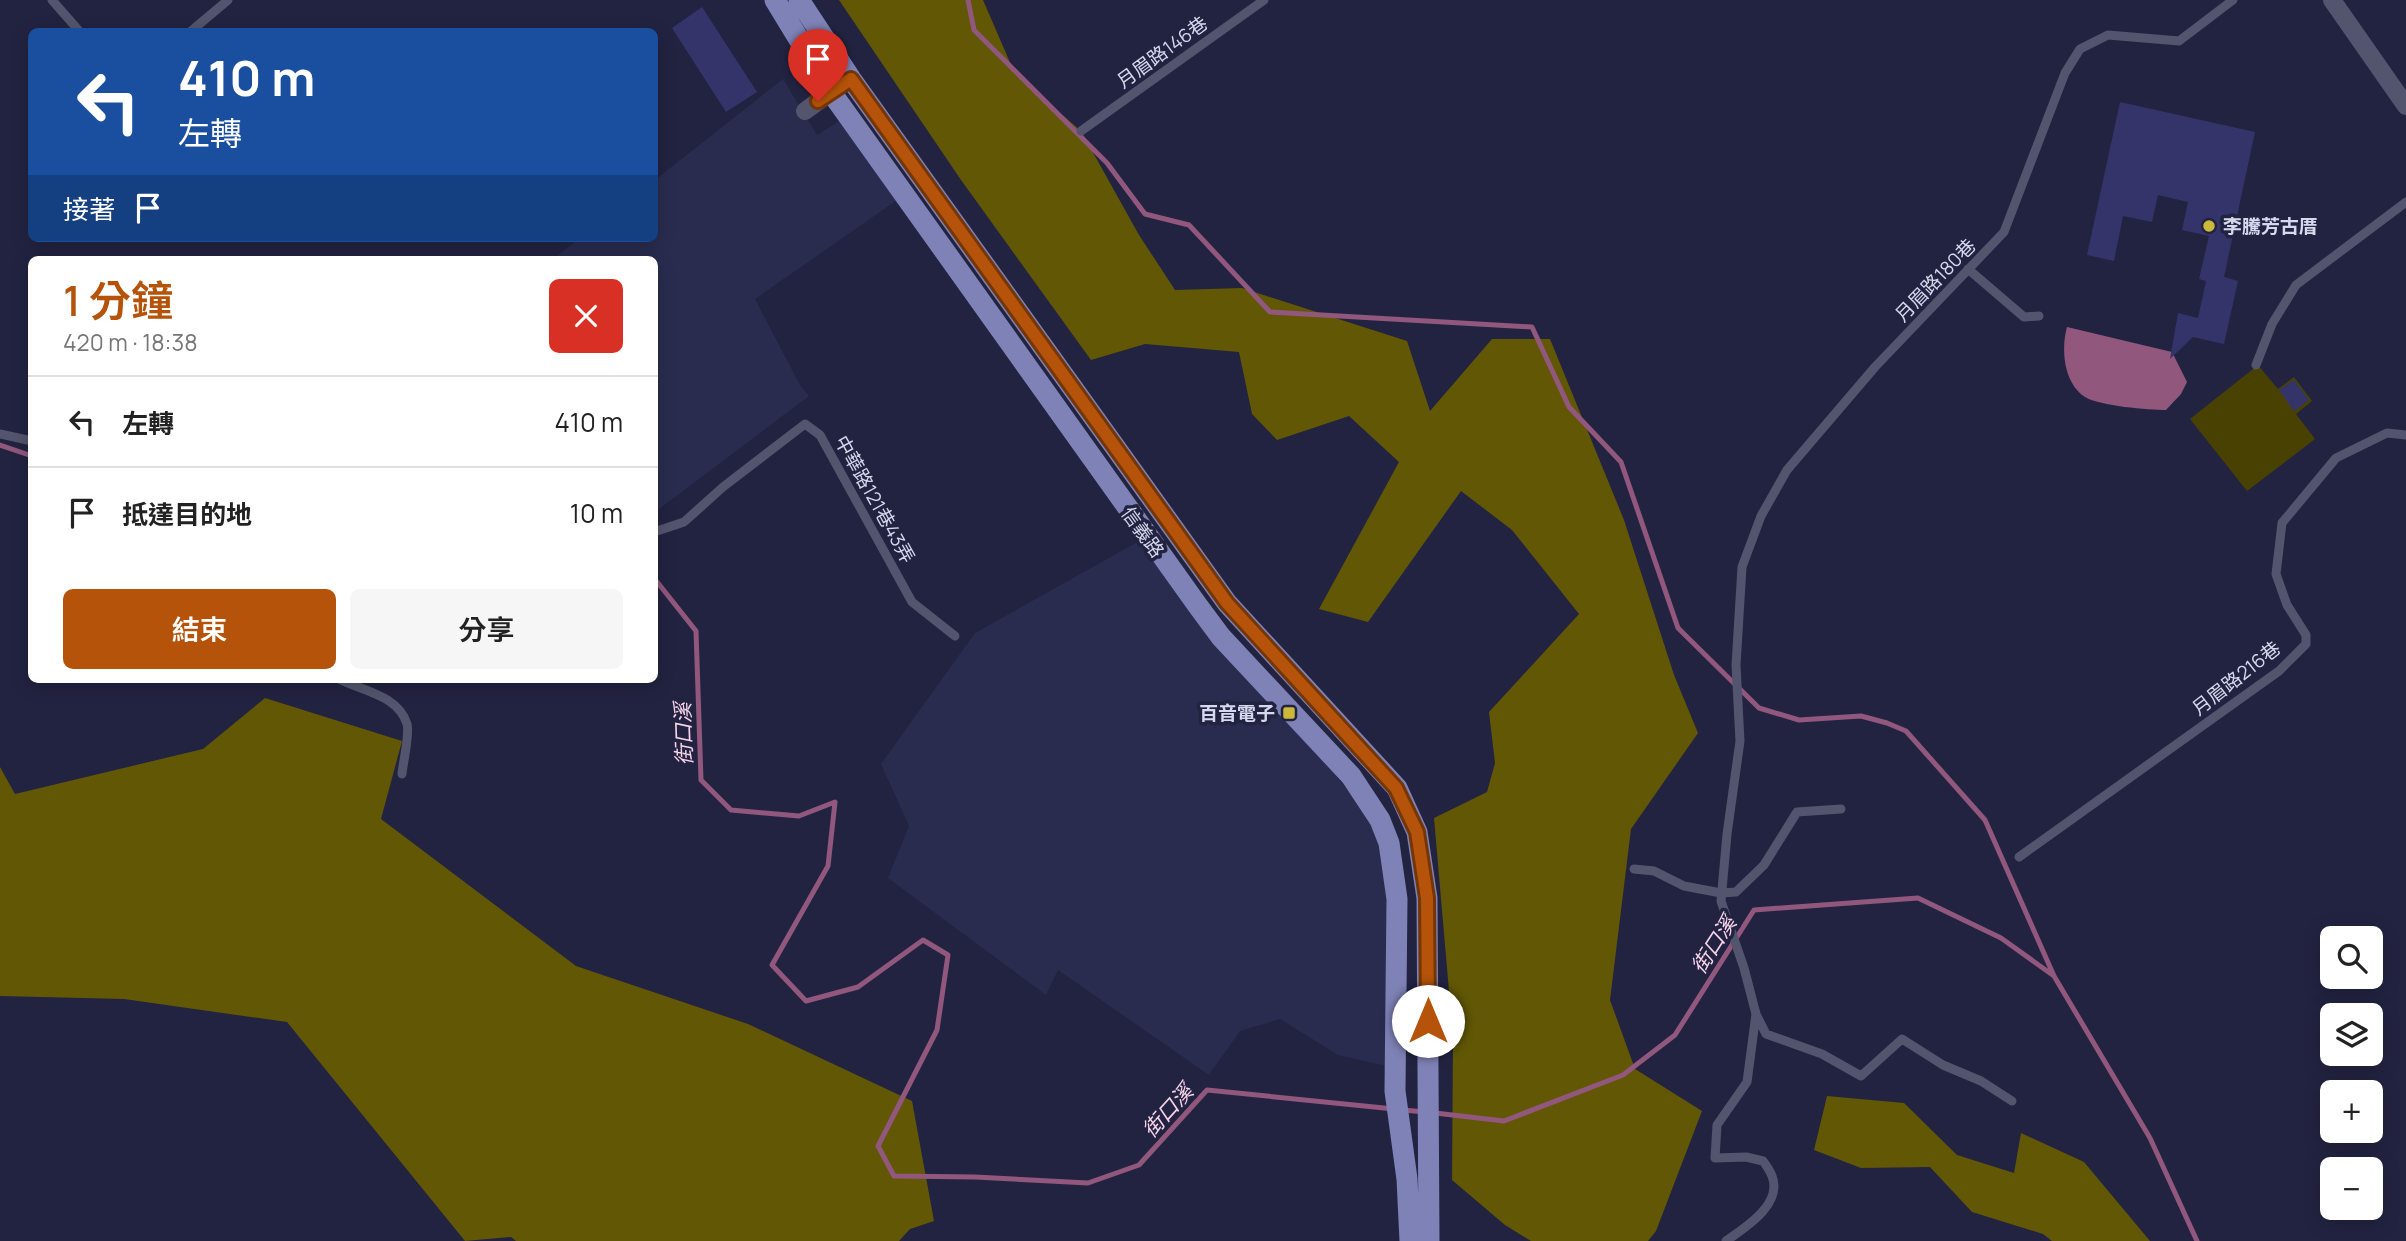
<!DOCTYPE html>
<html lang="zh-TW">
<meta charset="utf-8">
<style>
body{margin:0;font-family:Manrope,"Noto Sans TC",sans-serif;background:#f6f6f6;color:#222;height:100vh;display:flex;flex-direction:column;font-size:26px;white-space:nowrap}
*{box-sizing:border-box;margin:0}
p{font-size:23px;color:#767676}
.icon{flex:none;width:38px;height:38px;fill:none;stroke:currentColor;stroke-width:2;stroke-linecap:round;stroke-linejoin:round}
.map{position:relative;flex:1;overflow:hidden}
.side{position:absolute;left:28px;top:256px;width:630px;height:427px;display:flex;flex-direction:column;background:#fff;border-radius:10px;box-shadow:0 4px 18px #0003}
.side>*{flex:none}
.top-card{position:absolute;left:28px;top:28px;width:630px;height:214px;border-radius:10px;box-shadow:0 4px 18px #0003;background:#1a4fa0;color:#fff;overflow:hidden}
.buttons{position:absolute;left:2320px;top:926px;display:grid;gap:14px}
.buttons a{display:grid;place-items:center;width:63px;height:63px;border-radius:10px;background:#fff;box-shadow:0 4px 18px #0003;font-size:35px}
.pin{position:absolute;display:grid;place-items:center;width:60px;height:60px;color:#fff;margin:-72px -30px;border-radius:50% 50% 50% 0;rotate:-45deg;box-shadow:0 0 7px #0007}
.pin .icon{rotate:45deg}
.me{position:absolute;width:77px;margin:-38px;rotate:0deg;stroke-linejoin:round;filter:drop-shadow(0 0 5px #0008)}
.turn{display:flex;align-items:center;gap:24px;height:147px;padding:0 35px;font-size:32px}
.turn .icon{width:91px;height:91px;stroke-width:2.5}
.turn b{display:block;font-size:49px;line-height:60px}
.then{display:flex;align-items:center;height:66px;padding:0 35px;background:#0003;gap:14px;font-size:26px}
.round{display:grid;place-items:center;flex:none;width:74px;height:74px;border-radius:10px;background:#f6f6f6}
.headline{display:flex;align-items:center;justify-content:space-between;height:119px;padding:0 35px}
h1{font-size:42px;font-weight:600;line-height:52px;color:#b45309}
.cta{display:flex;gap:14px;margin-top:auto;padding:14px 35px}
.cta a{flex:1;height:80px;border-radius:10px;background:#b45309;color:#fff;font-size:28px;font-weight:600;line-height:80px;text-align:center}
.cta a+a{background:#f6f6f6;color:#222}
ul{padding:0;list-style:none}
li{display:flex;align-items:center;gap:21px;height:91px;padding:0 35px;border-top:2px solid #e0e0e0}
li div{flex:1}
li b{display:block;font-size:26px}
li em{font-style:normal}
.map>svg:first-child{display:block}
</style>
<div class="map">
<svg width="2406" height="1241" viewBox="0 0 2406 1241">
<rect width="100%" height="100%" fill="#222341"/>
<!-- built -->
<path fill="#2a2c4f" d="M783,79L817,135L843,119L900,198L755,299L800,385L809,396L655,512L654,259H553L580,238H654L655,180Z
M1141,540L1371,818L1390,865L1396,1068L1338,1055L1280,1019L1240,1031L1209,1075L1058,970L1046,995L888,878L909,826L881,764L975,633Z"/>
<!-- green -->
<path fill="#494102" d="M2258,365L2278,389L2294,377L2312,401L2296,414L2315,439L2247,491L2190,419Z"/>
<!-- forest -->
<path fill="#615705" d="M839,0H983L1015,74L1081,131L1139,235L1175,290L1242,288L1407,341L1430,411L1492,339H1550L1624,520L1674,675L1698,733L1631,829L1610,1000L1635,1069L1702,1111L1656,1231L1648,1241H1531L1505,1225L1452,1180L1453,1037L1434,818L1487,792L1495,763L1489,712L1579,614L1512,530L1461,491L1368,622L1319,609L1399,462L1349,416L1277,440L1252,414L1239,352L1145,344L1091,360L961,180Z
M265,698L402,741L381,819L576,966L748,1024L912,1101L934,1221L910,1229L899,1241H516L511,1237L465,1241L287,1022L124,999L0,996V767L15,794L203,749Z
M1827,1096L1904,1103L1957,1155L2014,1173L2021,1133L2084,1162L2150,1241H2052L2043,1234L1972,1212L1930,1167L1861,1168L1814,1150Z"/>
<!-- water -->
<path fill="#91577d" d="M2067,327L2172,352L2187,382L2181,394L2166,410C2148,410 2100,406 2085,397C2063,383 2061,348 2067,327Z"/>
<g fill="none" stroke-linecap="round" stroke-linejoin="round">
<!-- stream -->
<path stroke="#91577d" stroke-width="5" d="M968,0L974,30L1107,163L1145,214L1189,225L1270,312L1532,327L1569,407L1621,462L1678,628L1759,708L1799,720L1861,716L1887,723L1906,731L1985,820L2054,976
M0,445L32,456
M654,578L696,631L701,780L731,810L799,816L835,802L828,866L772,965L806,1001L858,987L923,940L948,955L937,1030L878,1146L894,1176L975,1177L1088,1183L1139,1165L1207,1090L1394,1109
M1403,1110L1425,1112
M1435,1113L1504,1121L1623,1075L1675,1035L1754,910L1918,898L2001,938L2054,976L2150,1138L2197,1241"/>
</g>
<!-- building -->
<path fill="#34346a" d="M702,7L757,92L726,112L672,28Z
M2120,102L2255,132L2224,277L2238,281L2224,344L2193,337L2170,359L2178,313L2198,318L2206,281L2199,279L2209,236L2182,230L2188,202L2158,195L2152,222L2123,216L2114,261L2087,255Z
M2294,380L2309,400L2294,411L2279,390Z"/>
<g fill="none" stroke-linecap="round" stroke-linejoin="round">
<!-- lane -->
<path stroke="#53556e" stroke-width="9" d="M52,0L80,32
M190,32L228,0
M1081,131L1264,0
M1968,269L2024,317L2039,316
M2256,365L2272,324L2296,285L2406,202
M0,434L32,441
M654,532L684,522L723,487L805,424L820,435L912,602L955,636
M339,679C362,691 398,695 407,724C410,734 403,762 402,774
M2019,857L2279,671L2306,644V635L2287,605L2276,574L2282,523L2336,458L2387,433L2406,435
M1634,869L1654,871L1684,886L1721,893L1736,892L1764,865L1797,812L1841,809
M2012,1101L1981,1081L1943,1065L1902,1039L1861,1076L1822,1054L1766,1034L1756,1014L1744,968L1721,901L1727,834L1740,741L1736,665L1742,567L1761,516L1787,470L1875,367L2004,232L2065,73L2080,49L2108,35L2179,41L2233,0
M1726,1241C1746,1227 1783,1204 1772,1176C1770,1171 1766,1165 1763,1161L1746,1157L1715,1158L1717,1125L1747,1082L1756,1014"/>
<!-- street -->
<path stroke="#53556e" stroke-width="18" d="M2332,0L2406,106
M805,111L842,84"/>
<!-- primary -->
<path stroke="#7f82b6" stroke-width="21" d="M775,0L831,92L1198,606L1221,637L1351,776L1380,820L1389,843L1397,899L1395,1091L1407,1179L1410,1241
M799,0L851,79L1227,603L1397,788L1417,832L1427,898L1429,1241"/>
</g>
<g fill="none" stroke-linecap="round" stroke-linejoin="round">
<defs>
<path id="route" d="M818,101L851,79L1227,603L1396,788L1417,832L1427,898L1428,1021"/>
</defs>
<!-- route casing -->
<use href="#route" stroke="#753606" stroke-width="18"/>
<!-- route -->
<use href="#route" stroke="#b45309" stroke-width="12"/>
</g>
<!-- markers -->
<g fill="#ccb939" stroke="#222341" stroke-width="2.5">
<circle cx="2209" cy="226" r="7"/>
<rect x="1282" y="706" width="14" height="14" rx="3.5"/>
</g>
<g text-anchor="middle" stroke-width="7" stroke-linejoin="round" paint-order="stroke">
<!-- street labels -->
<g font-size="19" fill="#d6d9ed" stroke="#222341">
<text transform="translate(1162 52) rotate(-36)" y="7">月眉路146巷</text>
<text transform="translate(1935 280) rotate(-46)" y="7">月眉路180巷</text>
<text transform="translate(875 499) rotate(61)" y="7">中華路121巷43弄</text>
<text transform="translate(1143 532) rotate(54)" y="7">信義路</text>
<text transform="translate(2236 678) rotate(-38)" y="7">月眉路216巷</text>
</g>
<!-- poi labels -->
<g font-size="19" font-weight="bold" fill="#d6d9ed" stroke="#222341" text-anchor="start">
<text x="2223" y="233">李騰芳古厝</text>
<text x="1275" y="720" text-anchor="end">百音電子</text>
</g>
<!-- water labels -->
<g font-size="21" font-style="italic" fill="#f9d5eb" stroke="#222341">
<text transform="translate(684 734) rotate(-92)" y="7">街口溪</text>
<text transform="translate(1714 945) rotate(-57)" y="7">街口溪</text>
<text transform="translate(1168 1111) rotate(-48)" y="7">街口溪</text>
</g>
</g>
</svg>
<div class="buttons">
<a><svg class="icon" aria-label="search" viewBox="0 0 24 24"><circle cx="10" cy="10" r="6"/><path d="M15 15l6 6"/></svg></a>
<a><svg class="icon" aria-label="layers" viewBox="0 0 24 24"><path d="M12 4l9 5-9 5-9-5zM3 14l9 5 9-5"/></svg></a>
<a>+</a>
<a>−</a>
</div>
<div class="pin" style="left:818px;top:101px;background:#d93025"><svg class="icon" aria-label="arrive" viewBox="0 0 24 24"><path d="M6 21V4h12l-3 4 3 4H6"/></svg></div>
<svg class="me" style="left:1428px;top:1021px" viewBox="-20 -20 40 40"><circle r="19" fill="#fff"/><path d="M0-13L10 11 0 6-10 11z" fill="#b45309"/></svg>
<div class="top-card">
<div class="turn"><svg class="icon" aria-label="left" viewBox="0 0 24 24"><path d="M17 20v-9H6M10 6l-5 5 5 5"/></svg><div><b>410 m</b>左轉</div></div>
<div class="then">接著<svg class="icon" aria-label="arrive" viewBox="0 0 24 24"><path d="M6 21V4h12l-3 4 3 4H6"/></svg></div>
</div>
<section class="side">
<div class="headline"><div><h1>1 分鐘</h1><p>420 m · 18:38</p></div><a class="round" style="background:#d93025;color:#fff"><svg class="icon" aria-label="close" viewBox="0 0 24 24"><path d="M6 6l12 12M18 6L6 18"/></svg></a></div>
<ul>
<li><svg class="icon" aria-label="left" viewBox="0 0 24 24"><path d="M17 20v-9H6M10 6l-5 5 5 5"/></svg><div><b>左轉</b></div><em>410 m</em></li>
<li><svg class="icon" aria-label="arrive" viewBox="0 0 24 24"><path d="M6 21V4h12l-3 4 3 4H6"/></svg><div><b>抵達目的地</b></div><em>10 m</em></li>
</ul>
<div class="cta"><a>結束</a><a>分享</a></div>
</section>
</div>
